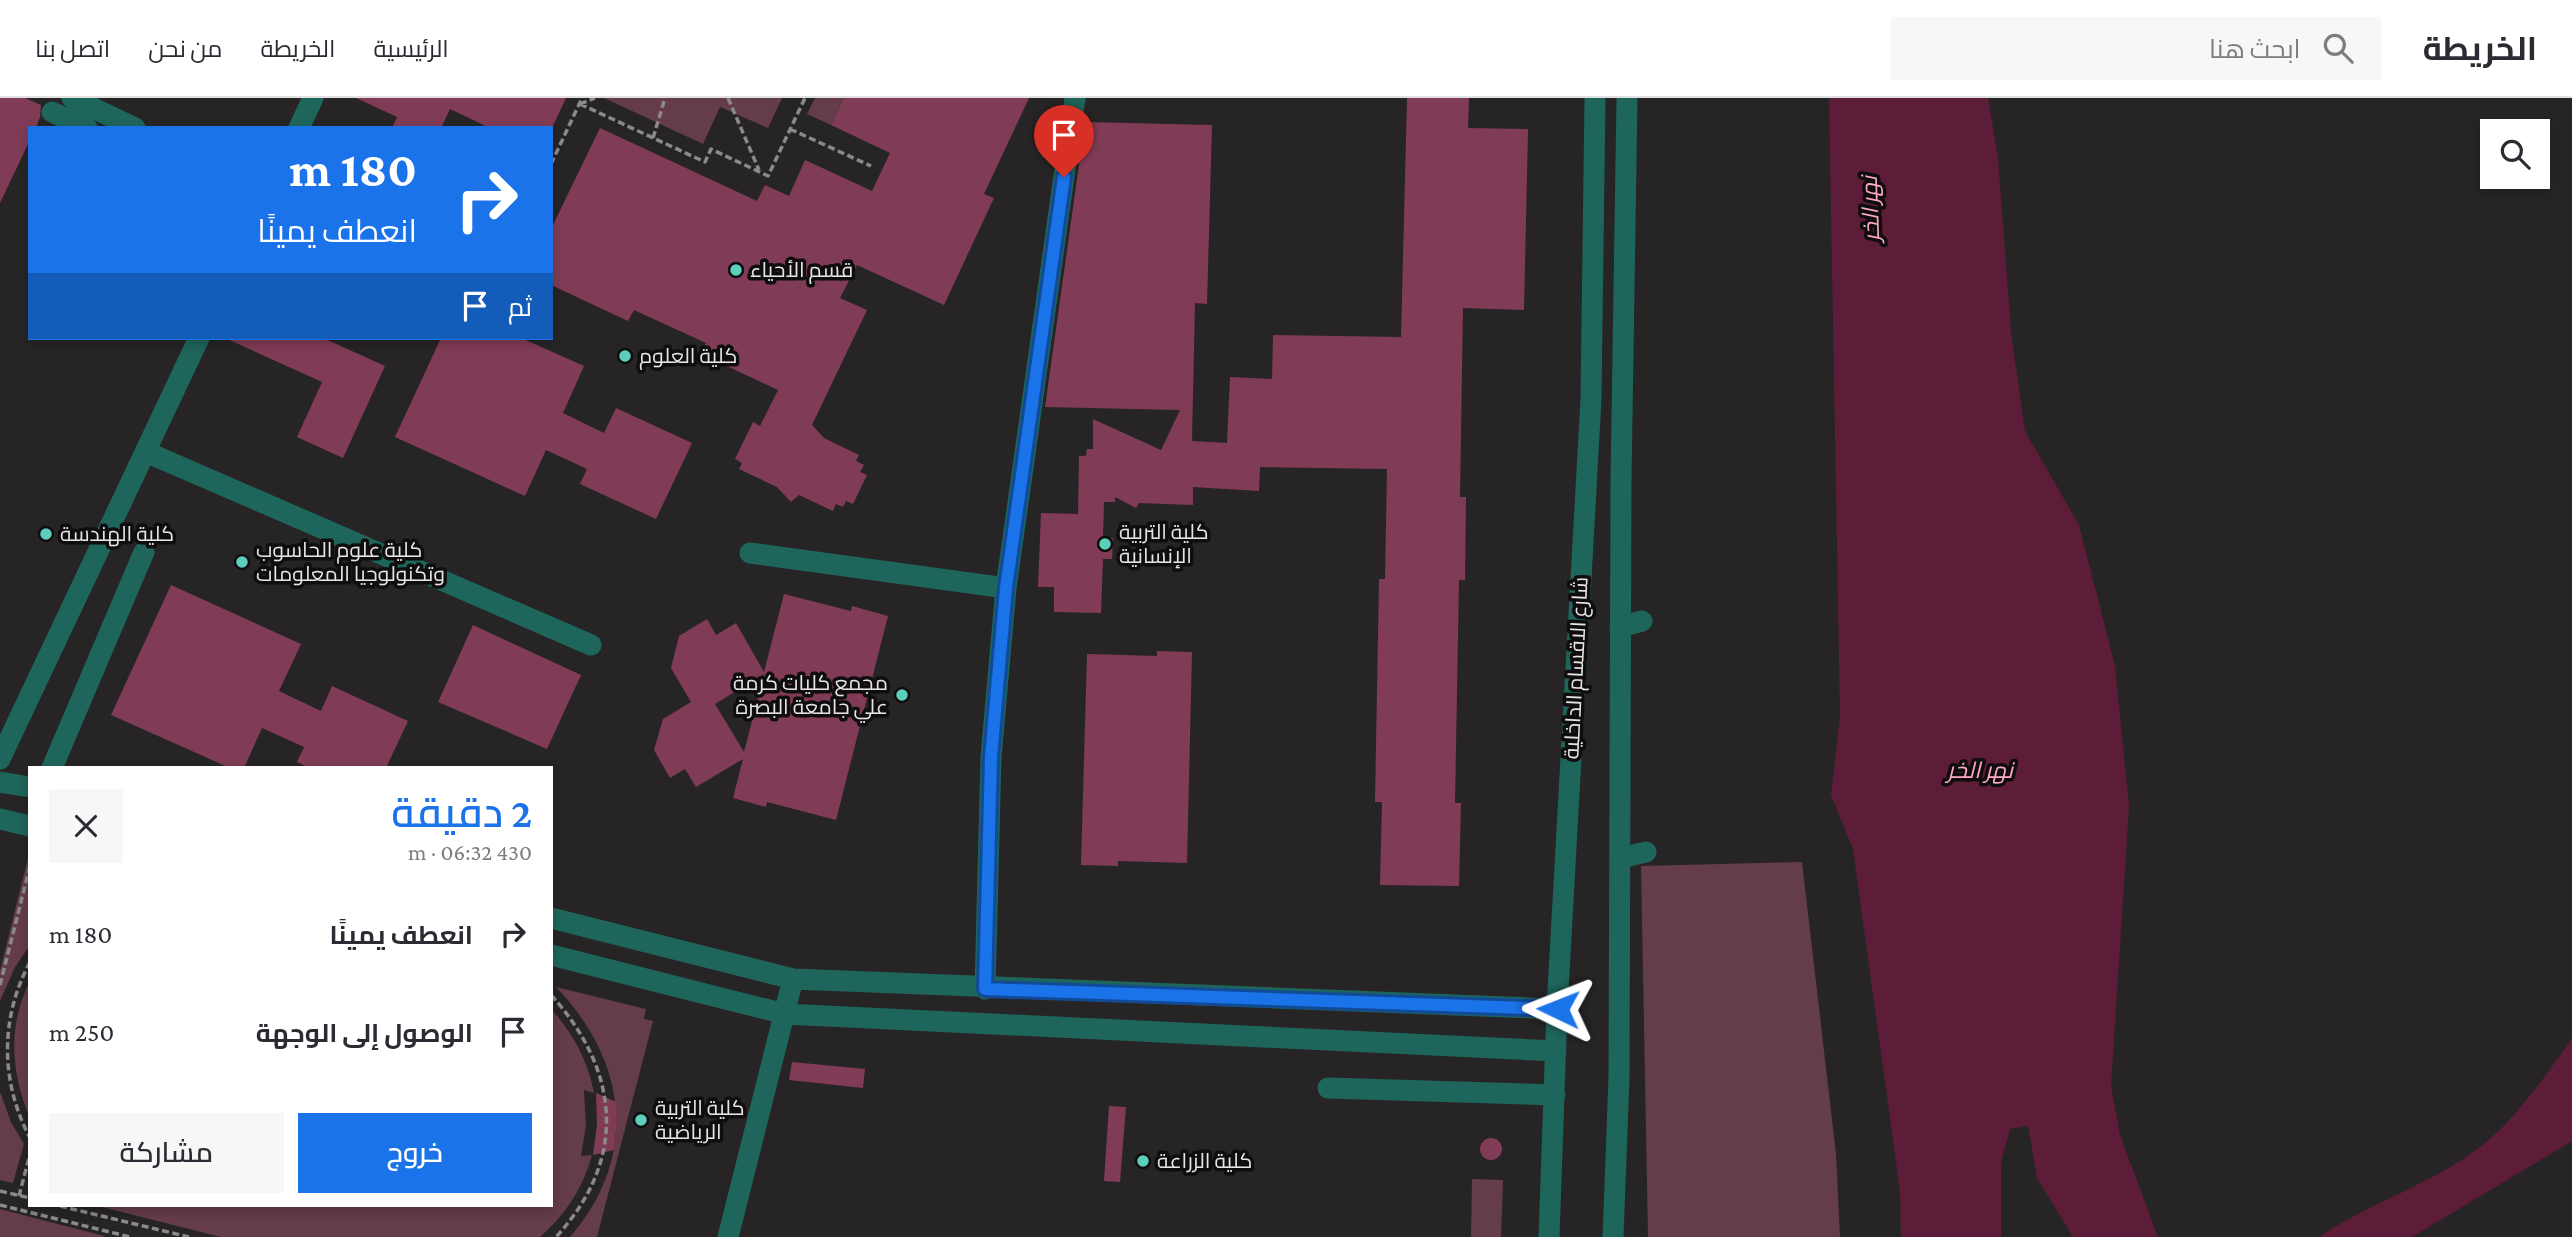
<!DOCTYPE html>
<html lang="ar">
<meta charset="utf-8">
<style>
body{margin:0;font-family:"Crimson Pro",Cairo,serif;background:#f7f7f7;color:#2b2b33;direction:rtl;height:100vh;display:flex;flex-direction:column;font-size:26px;white-space:nowrap}
*{box-sizing:border-box;margin:0}
p{font-size:23px;color:#7c7c81}
.icon{flex:none;width:38px;height:38px;fill:none;stroke:currentColor;stroke-width:2;stroke-linecap:round;stroke-linejoin:round}
.map{position:relative;flex:1;overflow:hidden;direction:ltr}
.side{position:absolute;left:28px;top:668px;width:525px;height:441px;display:flex;flex-direction:column;background:#fff;border-radius:0px;box-shadow:0 4px 10px #0003;direction:rtl}
.side>*{flex:none}
.banner{position:absolute;left:28px;top:28px;width:525px;height:214px;border-radius:0px;box-shadow:0 4px 10px #0003;direction:rtl;background:#1a73e8;color:#fff;overflow:hidden}
.tools{position:absolute;left:2480px;top:21px;display:grid;gap:14px}
.tools a{display:grid;place-items:center;width:70px;height:70px;border-radius:0px;background:#fff;box-shadow:0 4px 10px #0003;font-size:35px}
.pin{position:absolute;display:grid;place-items:center;width:60px;height:60px;color:#fff;margin:-72px -30px;border-radius:50% 50% 50% 0;rotate:-45deg;box-shadow:0 0 7px #0007}
.pin .icon{rotate:45deg}
.me{position:absolute;width:77px;margin:-38px;rotate:272deg;stroke-linejoin:round;filter:drop-shadow(0 0 5px #0008)}
.turn{display:flex;align-items:center;gap:24px;height:147px;padding:0 21px;font-size:32px}
.turn .icon{width:91px;height:91px;stroke-width:2.5}
.turn b{display:block;font-size:49px;line-height:60px}
.then{display:flex;align-items:center;height:66px;padding:0 21px;background:#0003;gap:14px;font-size:26px}
.round{display:grid;place-items:center;flex:none;width:74px;height:74px;border-radius:0px;background:#f7f7f7}
.headline{display:flex;align-items:center;justify-content:space-between;height:119px;padding:0 21px}
h1{font-size:42px;font-weight:600;line-height:52px;color:#1a73e8}
.primary-button{display:flex;gap:14px;margin-top:auto;padding:14px 21px}
.primary-button a{flex:1;height:80px;border-radius:0px;background:#1a73e8;color:#fff;font-size:28px;font-weight:600;line-height:80px;text-align:center}
.primary-button a+a{background:#f7f7f7;color:#2b2b33}
ul{padding:0;list-style:none}
li{display:flex;align-items:center;gap:21px;height:98px;padding:0 21px}
li div{flex:1}
li b{display:block;font-size:26px}
li em{font-style:normal}
header{display:flex;align-items:center;gap:42px;box-sizing:border-box;height:98px;padding:0 35px;background:#fff;border-bottom:2px solid #e1e1e2}
header strong{font-size:33px}
nav{display:flex;gap:38px;margin-inline-start:auto;font-size:24px}
.search{width:490px;height:63px;background:#f7f7f7;display:flex;align-items:center;gap:18px;box-sizing:border-box;padding:0 24px;border-radius:0px;color:#7c7c81;font-size:26px}
.map>svg:first-child{display:block}
</style>
<header>
<strong>الخريطة</strong>
<div class="search"><svg class="icon" aria-label="search" viewBox="0 0 24 24"><circle cx="10" cy="10" r="6"/><path d="M15 15l6 6"/></svg>ابحث هنا</div>
<nav><a>الرئيسية</a><a>الخريطة</a><a>من نحن</a><a>اتصل بنا</a></nav>
</header>
<div class="map">
<svg width="2572" height="1139" viewBox="0 0 2572 1139">
<rect width="100%" height="100%" fill="#272425"/>
<!-- green -->
<path fill="#643c4a" d="M604,0H782L768,30L720,9L703,46Z
M815,0H844L831,27L807,16Z
M28,760L30,847L15,869L0,903V873Z
M1802,764L1836,1056L1840,1139H1648L1641,768Z
M30,883V1021C11,975 7,928 30,883Z
M556,889L646,911L644,921L653,923L597,1139H570C640,1058 627,963 556,889Z
M551,911C573,935 588,963 594,995L584,992L586,1027L581,1058L592,1057C583,1090 566,1116 540,1139H221L98,1108H551Z
M0,994L11,1024L24,1046L13,1085L0,1082Z
M1472,1081L1503,1082L1501,1139H1471Z
M0,1111L104,1138V1139H0Z"/>
<!-- water -->
<path fill="#5d1d38" d="M1829,0H1988L1998,60L2011,234L2025,333L2079,427L2115,568L2129,708L2111,988L2120,1037L2158,1139H2073L2037,1080L2028,1028L2010,1031L2001,1065V1139H1901L1900,1093L1853,751L1831,697L1840,618Z
M2572,941V1043L2412,1139H2319C2372,1103 2437,1085 2486,1044C2520,1016 2546,976 2572,941Z"/>
<!-- building -->
<path fill="#803c56" fill-rule="evenodd" d="M0,0H25L41,7L40,19L36,30H30V42L0,105Z
M356,0H566L552,30H490L450,11L441,30H392L397,19Z
M844,0H1029L984,96L994,100L944,207L857,167L840,200L867,212L812,327L824,340L859,357L856,363L864,367L860,374L867,377L853,406L846,403L843,409L836,406L833,413L799,397L791,404L777,389L739,371L742,365L735,361L753,324L760,328L778,292L701,256L706,245L634,212L628,223L551,187V131L600,30L757,103L765,87L789,98L805,62L872,93L890,55L831,27Z
M1407,0H1469L1468,30L1528,31L1524,212L1463,210L1460,399H1466L1465,482H1459L1455,705H1461L1459,788L1380,787L1382,704H1375L1379,481H1385L1387,371L1260,369L1259,393L1193,389V407L1139,405L1136,410L1115,399V404H1104L1103,440H1113L1112,461H1103L1101,515L1054,514V489H1038L1041,415L1078,416L1079,358H1086L1087,351H1093V321L1161,352L1180,312L1045,309L1085,24L1212,27L1207,206L1195,205L1192,343L1227,345L1230,279L1272,281L1273,237L1401,239Z
M225,240H323L385,268L343,360L297,339L322,284Z
M441,240H521L584,268L563,315L604,335L616,310L692,345L656,421L580,386L587,371L546,352L525,398L395,339Z
M171,487L301,546L279,593L321,613L332,588L408,623L386,670H310L297,664L304,649L262,630L244,670H230L111,617Z
M784,496L851,513L852,508L888,518L836,722L767,704L766,709L733,700L743,661L696,689L685,671L670,680L654,652L663,621L691,604L671,570L679,538L707,521L716,537L736,525L764,574ZM764,576L744,654L715,606Z
M473,527L581,577L547,651L438,604Z
M1157,553L1192,554L1187,765L1118,763V768L1081,767L1087,556L1157,558Z
M792,964L865,971L863,990L789,982Z
M596,995L616,1004L617,1024L614,1052L593,1057L597,1027Z
M1109,1008L1126,1009L1120,1084L1104,1083Z
M1480 1051a11 11 0 1 1 22 0a11 11 0 1 1-22 0Z"/>
<g fill="none" stroke-linecap="round" stroke-linejoin="round">
<!-- path -->
<path stroke="#8b8989" stroke-width="3.5" stroke-dasharray="7 3.5" stroke-linecap="butt" d="M728,0L759,72
M580,6L705,64L711,51L768,78L805,0
M580,6L595,0
M790,31L871,68
M653,40L665,0
M551,66L582,0
M30,864C0,920 0,983 30,1040
M0,887L30,768
M551,897C620,973 628,1061 556,1139
M0,1093L30,1100
M19,1098L30,1056
M0,1107L130,1139
M60,1108L189,1139"/>
<!-- minor -->
<path stroke="#1e655b" stroke-width="21" d="M72,0L135,30
M52,14L87,30
M299,30L313,0
M153,357L591,547
M750,455L1006,490
M1620,529L1642,523
M0,661L199,240
M52,670L144,454
M0,684L30,689
M0,721L30,728
M1620,760L1646,754
M551,820L793,881L1557,911
M551,857L785,916L1556,953
M985,891L991,659L1006,490L1075,0
M1328,990L1555,997
M728,1139L793,881
M1549,1139L1557,911L1591,301L1595,0
M1613,1139L1619,980L1621,382L1627,0"/>
</g>
<g fill="none" stroke-linecap="round" stroke-linejoin="round">
<defs>
<path id="route" d="M1064,79L1006,490L991,659L985,891L1558,911"/>
</defs>
<!-- route casing -->
<use href="#route" stroke="#114b97" stroke-width="18"/>
<!-- route -->
<use href="#route" stroke="#1a73e8" stroke-width="12"/>
</g>
<!-- markers -->
<g fill="#5bcebc" stroke="#0f0d0e" stroke-width="2.5">
<circle cx="736" cy="172" r="7"/>
<circle cx="625" cy="258" r="7"/>
<circle cx="46" cy="436" r="7"/>
<circle cx="1105" cy="446" r="7"/>
<circle cx="242" cy="464" r="7"/>
<circle cx="902" cy="597" r="7"/>
<circle cx="641" cy="1022" r="7"/>
<circle cx="1143" cy="1063" r="7"/>
</g>
<g text-anchor="middle" stroke-width="7" stroke-linejoin="round" paint-order="stroke">
<!-- poi labels -->
<g font-size="21" fill="#e6e4e4" stroke="#0f0d0e" text-anchor="start">
<text x="750" y="179">قسم الأحياء</text>
<text x="639" y="265">كلية العلوم</text>
<text x="1119" y="441">كلية التربية<tspan x="1119" dy="24">الإنسانية</tspan></text>
<text x="60" y="443">كلية الهندسة</text>
<text x="256" y="459">كلية علوم الحاسوب<tspan x="256" dy="24">وتكنولوجيا المعلومات</tspan></text>
<text x="888" y="592" text-anchor="end">مجمع كليات كرمة<tspan x="888" dy="24">علي جامعة البصرة</tspan></text>
<text x="655" y="1017">كلية التربية<tspan x="655" dy="24">الرياضية</tspan></text>
<text x="1157" y="1070">كلية الزراعة</text>
</g>
<!-- street labels -->
<g font-size="21" fill="#e6e4e4" stroke="#0f0d0e">
<text transform="translate(1576 570) rotate(-87)" y="7">شارع الاقسام الداخلية</text>
</g>
<!-- water labels -->
<g font-size="23" font-style="italic" fill="#faa8c4" stroke="#0f0d0e">
<text transform="translate(1870 111) rotate(-92)" y="8">نهر الخر</text>
<text x="1980" y="680">نهر الخر</text>
</g>
</g>
</svg>
<div class="tools">
<a><svg class="icon" aria-label="search" viewBox="0 0 24 24"><circle cx="10" cy="10" r="6"/><path d="M15 15l6 6"/></svg></a>
</div>
<div class="pin" style="left:1064px;top:79px;background:#d93025"><svg class="icon" aria-label="arrive" viewBox="0 0 24 24"><path d="M6 21V4h12l-3 4 3 4H6"/></svg></div>
<svg class="me" style="left:1558px;top:911px" viewBox="-20 -20 40 40"><path d="M0-17L14 15 0 8-14 15z" fill="#1a73e8" stroke="#fff" stroke-width="4"/></svg>
<div class="banner">
<div class="turn"><svg class="icon" aria-label="right" viewBox="0 0 24 24"><path d="M7 20v-9h11M14 6l5 5-5 5"/></svg><div><b>180 m</b>انعطف يمينًا</div></div>
<div class="then">ثم<svg class="icon" aria-label="arrive" viewBox="0 0 24 24"><path d="M6 21V4h12l-3 4 3 4H6"/></svg></div>
</div>
<section class="side">
<div class="headline"><div><h1>2 دقيقة</h1><p>430 m · 06:32</p></div><a class="round"><svg class="icon" aria-label="close" viewBox="0 0 24 24"><path d="M6 6l12 12M18 6L6 18"/></svg></a></div>
<ul>
<li><svg class="icon" aria-label="right" viewBox="0 0 24 24"><path d="M7 20v-9h11M14 6l5 5-5 5"/></svg><div><b>انعطف يمينًا</b></div><em>180 m</em></li>
<li><svg class="icon" aria-label="arrive" viewBox="0 0 24 24"><path d="M6 21V4h12l-3 4 3 4H6"/></svg><div><b>الوصول إلى الوجهة</b></div><em>250 m</em></li>
</ul>
<div class="primary-button"><a>خروج</a><a>مشاركة</a></div>
</section>
</div>
